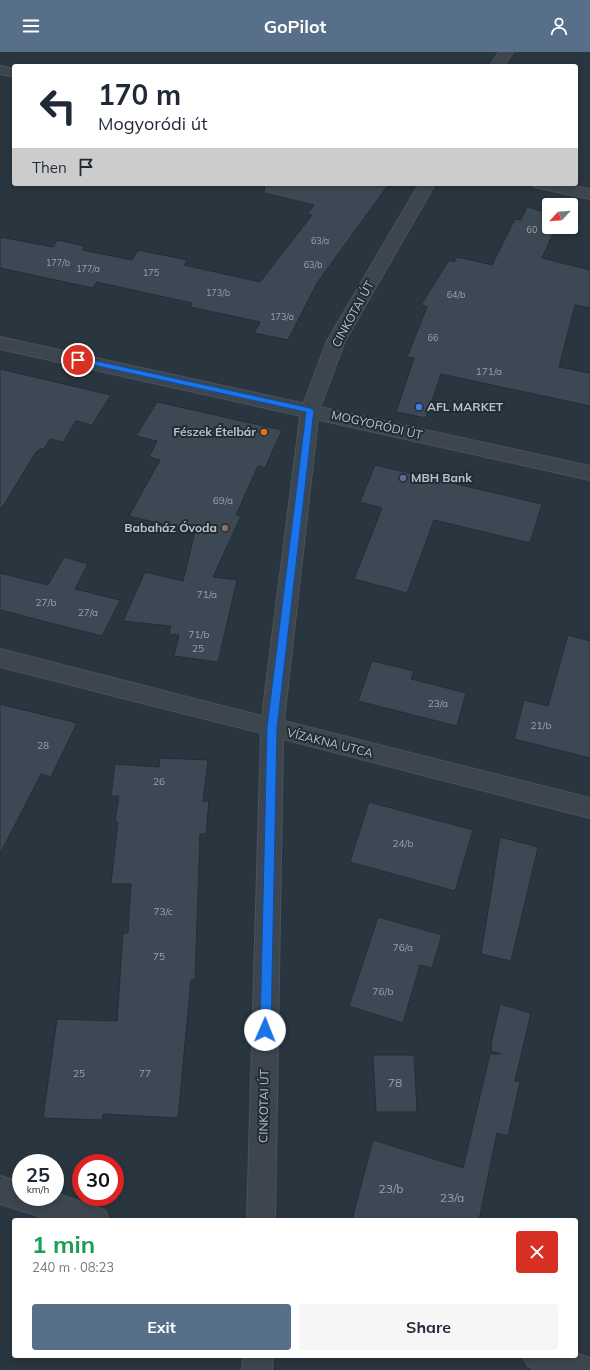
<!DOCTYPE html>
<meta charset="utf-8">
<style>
body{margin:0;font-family:Mulish,sans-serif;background:#f6f6f7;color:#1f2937;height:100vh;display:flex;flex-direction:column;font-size:15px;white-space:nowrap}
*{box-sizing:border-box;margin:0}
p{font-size:13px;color:#747a83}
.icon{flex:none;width:22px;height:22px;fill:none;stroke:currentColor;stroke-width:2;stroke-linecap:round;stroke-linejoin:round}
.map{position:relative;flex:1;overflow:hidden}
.drawer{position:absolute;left:12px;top:1166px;width:566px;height:140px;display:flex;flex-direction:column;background:#fff;border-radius:4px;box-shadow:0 2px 6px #0003}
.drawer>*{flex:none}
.hud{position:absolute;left:12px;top:12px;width:566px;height:122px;border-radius:4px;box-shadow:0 2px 6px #0003;background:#fff;color:#1f2937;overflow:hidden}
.needle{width:26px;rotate:244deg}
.buttons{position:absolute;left:542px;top:146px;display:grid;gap:8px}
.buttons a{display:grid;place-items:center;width:36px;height:36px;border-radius:4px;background:#fff;box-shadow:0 2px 6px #0003;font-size:20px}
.speed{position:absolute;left:12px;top:1102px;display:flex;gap:8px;font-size:20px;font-weight:700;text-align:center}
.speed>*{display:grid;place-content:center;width:52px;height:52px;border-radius:50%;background:#fff;box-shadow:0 2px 6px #0003;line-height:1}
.speed small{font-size:10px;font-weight:400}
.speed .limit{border:6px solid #d22;background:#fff;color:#111}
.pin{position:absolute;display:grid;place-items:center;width:34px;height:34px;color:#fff;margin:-17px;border:2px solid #fff;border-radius:50%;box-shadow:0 1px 4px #0007}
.me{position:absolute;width:44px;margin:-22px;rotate:1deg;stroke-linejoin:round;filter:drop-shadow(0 0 3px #0008)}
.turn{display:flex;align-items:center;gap:14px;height:84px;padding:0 20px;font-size:18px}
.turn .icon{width:52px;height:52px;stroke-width:2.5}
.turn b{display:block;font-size:28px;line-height:34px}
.then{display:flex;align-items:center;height:38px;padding:0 20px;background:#0003;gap:8px;font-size:15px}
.round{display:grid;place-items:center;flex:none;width:42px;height:42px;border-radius:4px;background:#f6f6f7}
.overview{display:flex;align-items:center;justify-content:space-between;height:68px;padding:0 20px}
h1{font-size:24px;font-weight:700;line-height:30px;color:#1e9e55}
.action{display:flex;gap:8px;margin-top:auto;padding:8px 20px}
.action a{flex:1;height:46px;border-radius:4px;background:#576f89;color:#fff;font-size:16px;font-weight:700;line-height:46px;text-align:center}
.action a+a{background:#f6f6f7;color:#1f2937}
header{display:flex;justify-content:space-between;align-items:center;height:52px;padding:0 20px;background:#576f89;color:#fff;font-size:18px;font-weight:700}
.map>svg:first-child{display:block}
</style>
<header><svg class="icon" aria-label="menu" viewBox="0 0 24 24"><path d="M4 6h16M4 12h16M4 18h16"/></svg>GoPilot<svg class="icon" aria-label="person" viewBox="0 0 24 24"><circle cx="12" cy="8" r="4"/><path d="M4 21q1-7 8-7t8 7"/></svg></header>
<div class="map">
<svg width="590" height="1318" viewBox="0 0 590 1318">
<rect width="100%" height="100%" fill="#29353f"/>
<!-- building -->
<path fill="#3c4954" stroke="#242e36" d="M265,132H389L317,231L288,288L254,281L260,270L190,255L192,251L97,230L93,236L0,216V185L53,195L57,188L85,194L82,198L132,208L138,198L187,208L184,213L260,230L312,163L307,162L314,153L264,141Z
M527,155L549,161V175H556L542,206L590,218V256L575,253L559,315L590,321V354L441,322L426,366L396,360L414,306L407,305L427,255L421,253L449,208L454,210L457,205L492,213L515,167L521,168Z
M0,317L111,343L92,373L76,369L63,390L50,387L44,397H40L36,400L0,459Z
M157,350L282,378L265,416L258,414L236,463L241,464L213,525L237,528L218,610L174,604L179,583L169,582L171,574L123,569L145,520L183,529L195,480L129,464L160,408L149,405L157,389L136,384Z
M375,413L542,452L530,491L434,468L407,541L354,527L382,456L360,450Z
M64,505L88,512L75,537L120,548L102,584L0,558V521L48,533Z
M568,583L590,589V706L514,687L524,648L548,654Z
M372,609L414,619L411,627L466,641L457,674L358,649Z
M0,652L77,671L51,725L41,722L0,802Z
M160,706L208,708L203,749H209L206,782H200L195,928H191L178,1066L103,1062L102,1068L43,1066L57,967L117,969L123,881H128L131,832H111L118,770L115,769L119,744H111L115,712L159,715Z
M369,750L473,778L455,839L350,810Z
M500,785L538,795L511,909L481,902Z
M378,865L442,883L432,916L420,913L403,971L349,954Z
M500,952L531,961L515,1029L520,1030L508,1084L497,1081L479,1168H352L373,1088L463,1116L490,1002H501L491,999L492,993L491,992Z
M373,1003H414L417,1060H376Z"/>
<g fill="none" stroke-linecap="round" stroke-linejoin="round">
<defs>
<path id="minor" d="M499,0H513L504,14H490Z
M0,14L14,17V25L0,22Z
M419,132H435L345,289L319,358L284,669L590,746V766L283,687L275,1168H247L261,681L0,615V597L262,664L301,358L327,289Z
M532,132H564L590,137V147L534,135Z
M0,1124L21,1130V1145H55V1141L105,1158L109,1168H51L0,1152Z
M576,1301L590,1306V1318H536L528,1314L523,1304H576Z
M243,1304H273L272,1318H242Z"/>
<path id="tertiary" d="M0,285L590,414V428L0,297Z"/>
</defs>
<!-- minor casing -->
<use href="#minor" stroke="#4a525b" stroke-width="2"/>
<!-- tertiary casing -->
<use href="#tertiary" stroke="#4a525b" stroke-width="2"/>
<!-- minor -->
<use href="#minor" fill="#3d464f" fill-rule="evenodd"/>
<!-- tertiary -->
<use href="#tertiary" fill="#3d464f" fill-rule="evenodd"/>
</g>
<!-- route -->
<path fill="#1a73e8" stroke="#114b97" d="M78,305L310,356L314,358L277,676L271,978L269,981L265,983L261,981L260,978L267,676L306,360L75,309V306Z"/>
<!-- markers -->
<circle fill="#3f7fe0" stroke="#222c34" stroke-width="1.5" cx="419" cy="355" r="4"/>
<circle fill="#e8710a" stroke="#222c34" stroke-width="1.5" cx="264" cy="380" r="4"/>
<circle fill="#5c6f8a" stroke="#222c34" stroke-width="1.5" cx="403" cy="426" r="4"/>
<circle fill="#8d6e63" stroke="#222c34" stroke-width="1.5" cx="225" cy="476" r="4"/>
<g text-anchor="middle" stroke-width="4" stroke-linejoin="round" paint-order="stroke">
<!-- far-number labels -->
<g font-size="9" fill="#98a1aa">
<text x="532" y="181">60</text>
<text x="320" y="192">63/a</text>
<text x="58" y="214">177/b</text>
<text x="313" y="216">63/b</text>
<text x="88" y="220">177/a</text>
<text x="151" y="224">175</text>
<text x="218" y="244">173/b</text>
<text x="456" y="246">64/b</text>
<text x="282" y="268">173/a</text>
<text x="433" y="289">66</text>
</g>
<!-- number labels -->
<g font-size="10" fill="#98a1aa">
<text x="489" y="323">171/a</text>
<text x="223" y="452">69/a</text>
<text x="207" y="546">71/a</text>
<text x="46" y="554">27/b</text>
<text x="88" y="564">27/a</text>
<text x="199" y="586">71/b</text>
<text x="198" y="600">25</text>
<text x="438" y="655">23/a</text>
<text x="541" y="677">21/b</text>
<text x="43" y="697">28</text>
<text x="159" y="733">26</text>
<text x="403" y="795">24/b</text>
<text x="163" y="863">73/c</text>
<text x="403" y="899">76/a</text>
<text x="159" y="908">75</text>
<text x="383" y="943">76/b</text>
<text x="79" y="1025">25</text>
<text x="145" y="1025">77</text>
</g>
<!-- street labels -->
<g font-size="12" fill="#bac1c9" stroke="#222c34">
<text transform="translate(353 262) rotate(-61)" y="4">CINKOTAI ÚT</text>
<text transform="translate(377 373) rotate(13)" y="4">MOGYORÓDI ÚT</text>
<text transform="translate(330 691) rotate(14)" y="4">VÍZAKNA UTCA</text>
<text transform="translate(264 1054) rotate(-89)" y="4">CINKOTAI ÚT</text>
</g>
<!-- poi labels -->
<g font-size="12" font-weight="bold" fill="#bac1c9" stroke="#222c34" text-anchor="start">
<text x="427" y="359">AFL MARKET</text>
<text x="256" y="384" text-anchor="end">Fészek Ételbár</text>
<text x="411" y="430">MBH Bank</text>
<text x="217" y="480" text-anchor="end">Babaház Óvoda</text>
</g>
<!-- near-number labels -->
<g font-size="12" fill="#98a1aa">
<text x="395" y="1035">78</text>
<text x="391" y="1141">23/b</text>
<text x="452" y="1150">23/a</text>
</g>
</g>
</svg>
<div class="buttons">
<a><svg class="needle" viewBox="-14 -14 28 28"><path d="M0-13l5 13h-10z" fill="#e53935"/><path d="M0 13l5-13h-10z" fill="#747a83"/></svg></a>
</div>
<div class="speed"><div>25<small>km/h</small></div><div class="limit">30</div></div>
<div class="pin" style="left:78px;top:308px;background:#d93025"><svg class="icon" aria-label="arrive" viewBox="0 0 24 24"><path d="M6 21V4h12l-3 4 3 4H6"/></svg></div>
<svg class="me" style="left:265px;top:978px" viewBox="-20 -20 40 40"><circle r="19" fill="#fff"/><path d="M0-13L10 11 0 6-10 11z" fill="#1a73e8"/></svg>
<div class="hud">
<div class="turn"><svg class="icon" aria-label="left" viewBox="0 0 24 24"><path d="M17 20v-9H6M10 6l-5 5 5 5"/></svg><div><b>170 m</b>Mogyoródi út</div></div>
<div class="then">Then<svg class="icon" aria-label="arrive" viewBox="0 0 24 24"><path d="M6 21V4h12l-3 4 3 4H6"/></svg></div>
</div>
<section class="drawer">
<div class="overview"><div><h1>1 min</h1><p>240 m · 08:23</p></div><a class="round" style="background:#d93025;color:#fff"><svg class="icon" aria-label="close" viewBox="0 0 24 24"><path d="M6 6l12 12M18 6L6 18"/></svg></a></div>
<div class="action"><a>Exit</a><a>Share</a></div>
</section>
</div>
